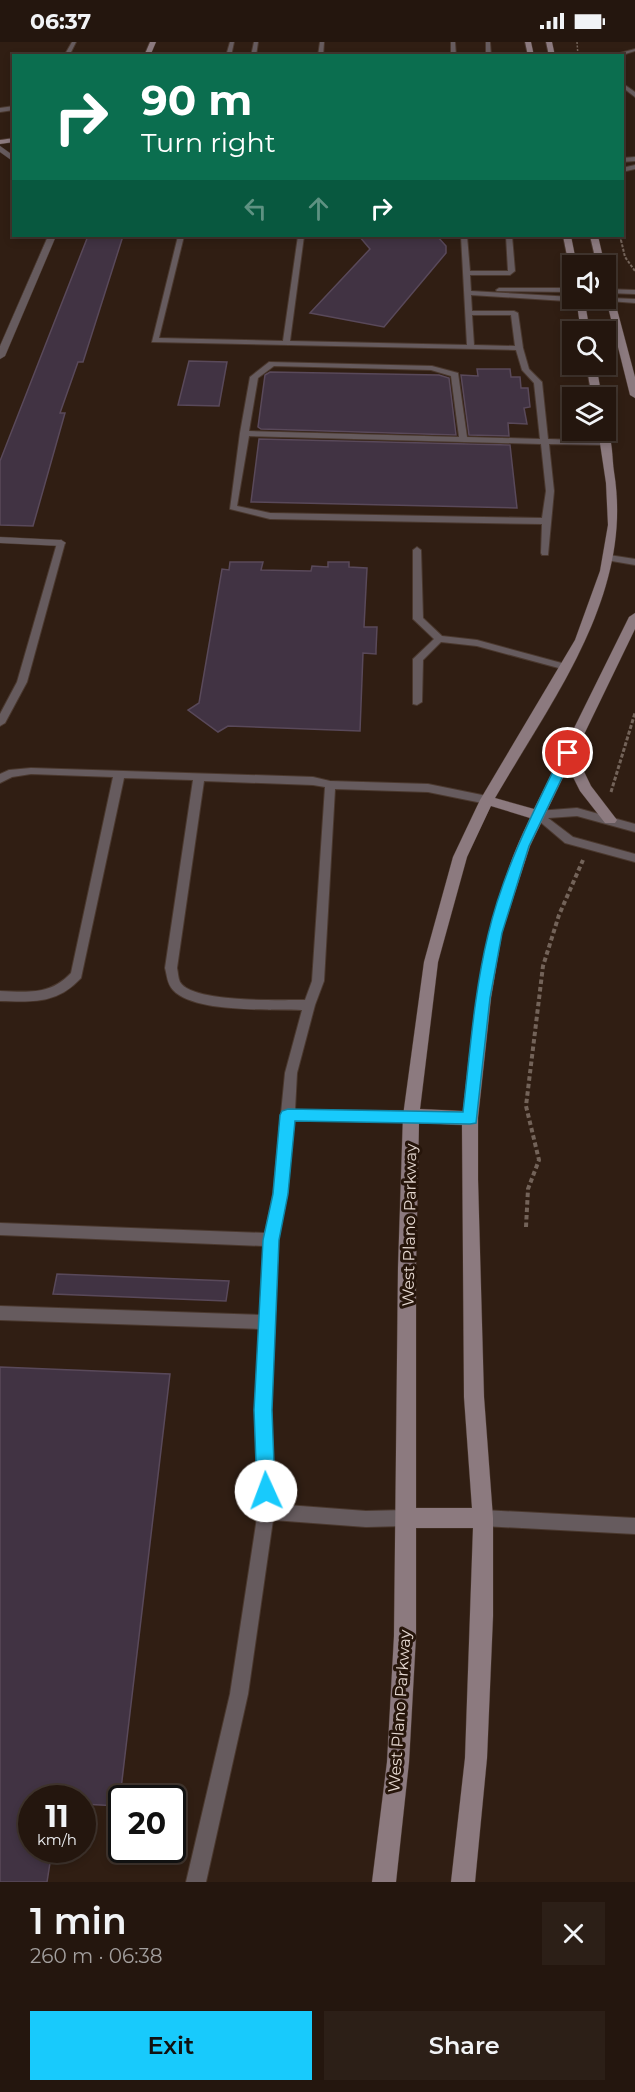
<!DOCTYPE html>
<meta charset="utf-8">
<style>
body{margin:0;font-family:Montserrat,sans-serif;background:#2c1f17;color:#f1f3f6;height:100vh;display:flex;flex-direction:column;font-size:22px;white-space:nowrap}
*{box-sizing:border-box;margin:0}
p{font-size:20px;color:#a39f9e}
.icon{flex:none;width:33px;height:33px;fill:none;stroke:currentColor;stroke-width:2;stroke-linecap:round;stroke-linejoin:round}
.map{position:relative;height:1840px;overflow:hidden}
.sheet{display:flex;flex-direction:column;background:#24160e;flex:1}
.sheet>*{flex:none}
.top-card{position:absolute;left:12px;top:12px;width:612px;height:183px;border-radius:0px;box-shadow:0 3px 9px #0003,0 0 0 2px #41352e;background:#0b6e4f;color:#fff;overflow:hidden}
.buttons{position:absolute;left:562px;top:213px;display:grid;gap:12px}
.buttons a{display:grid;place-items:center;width:54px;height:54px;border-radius:0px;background:#24160e;box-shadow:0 3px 9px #0003,0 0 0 2px #41352e;font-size:30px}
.speed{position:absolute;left:18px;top:1743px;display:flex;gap:12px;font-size:30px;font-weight:700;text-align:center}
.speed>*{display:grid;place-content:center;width:78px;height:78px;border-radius:50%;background:#24160e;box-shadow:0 3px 9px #0003,0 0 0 2px #41352e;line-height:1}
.speed small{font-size:15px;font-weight:400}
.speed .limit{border:3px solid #111;border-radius:9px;background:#fff;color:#111}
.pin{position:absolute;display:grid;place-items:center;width:51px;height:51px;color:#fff;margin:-26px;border:3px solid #fff;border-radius:50%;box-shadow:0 2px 6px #0007}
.me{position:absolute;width:66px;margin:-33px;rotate:358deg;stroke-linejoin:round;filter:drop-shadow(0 0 4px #0008)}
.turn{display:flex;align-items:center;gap:21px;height:126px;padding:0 30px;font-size:27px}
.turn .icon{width:78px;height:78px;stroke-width:2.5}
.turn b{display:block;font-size:42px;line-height:51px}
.lanes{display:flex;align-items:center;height:57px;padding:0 30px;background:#0003;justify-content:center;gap:30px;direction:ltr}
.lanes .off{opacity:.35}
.round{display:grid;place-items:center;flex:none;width:63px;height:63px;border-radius:0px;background:#2c1f17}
.overview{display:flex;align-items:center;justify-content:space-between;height:102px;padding:0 30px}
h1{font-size:36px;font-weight:600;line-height:45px}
.primary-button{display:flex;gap:12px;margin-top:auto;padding:12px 30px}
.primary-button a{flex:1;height:69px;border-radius:0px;background:#18cafc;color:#111;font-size:24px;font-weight:600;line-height:69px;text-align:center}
.primary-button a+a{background:#2c1f17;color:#f1f3f6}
.status{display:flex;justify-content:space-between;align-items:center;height:42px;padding:0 30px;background:#24160e;direction:ltr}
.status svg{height:16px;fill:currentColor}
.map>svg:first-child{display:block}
</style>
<div class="status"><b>06:37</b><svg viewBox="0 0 49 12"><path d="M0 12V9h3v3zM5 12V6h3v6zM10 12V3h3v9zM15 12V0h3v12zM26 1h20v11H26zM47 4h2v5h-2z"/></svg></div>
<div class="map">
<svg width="635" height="1840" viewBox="0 0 635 1840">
<rect width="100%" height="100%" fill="#301e13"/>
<!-- building -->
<path fill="#413343" stroke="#59495a" stroke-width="1.5" d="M88,194H123L83,320H78L60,371H65L33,484L0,483V419Z
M359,194H437L446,204V211L384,285L310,271L370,207Z
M189,319L227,320L219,364L178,363Z
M477,327H510L511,335H520L521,346H528L530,365L524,366L527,382L508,381L509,394L469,393L461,333L478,334Z
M270,330L439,333L449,336L456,393L261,387L258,385L265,333Z
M259,397L510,403L517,466L251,460Z
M230,520H263L261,528L311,529L312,524L328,525V520H349V525L367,526L364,585H377L376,608V612L363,611L360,689L228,684L218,690L188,668L199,661L222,527L229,528Z
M57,1232L229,1239L226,1259L53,1252Z
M0,1325L170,1332L119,1764L82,1762V1756H32V1808H52L47,1840H0Z"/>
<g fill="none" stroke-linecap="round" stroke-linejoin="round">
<defs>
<path id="lane" d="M72,0H76L69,14H64Z
M230,0H234L231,14H226Z
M254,0H258L256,14H251Z
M320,0H324L323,14H318Z
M451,0H455L456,14H451Z
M486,0H490L491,14H486Z
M635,7V9L619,14H609Z
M622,41L635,50V55L622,45Z
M14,64V68L0,70V66Z
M635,115V119L622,120V116Z
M635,123V127L622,130V126Z
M178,194H184L159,296L283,299L298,194H304L290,299L467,303L461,194H467L470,229H508L506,194H512L515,229L510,233H470L471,249L573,255L584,258L581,260L471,253L472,269H514L518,271L523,306L529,327L542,340L548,397L605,399L609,401L605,403L549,402L554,449L548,513H542L541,511L542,482L270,477L230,467L240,391L250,335L269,320L432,324L458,331L467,395L540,397L534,341L522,328L516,308L152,300ZM472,273H511L515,304L474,303ZM274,324L431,328L451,334L459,395L249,389L258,336ZM249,394L541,402L546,449L542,476L270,471L237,464Z
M499,246H573V250L497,249L496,248Z
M606,247L635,248V252L608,251H606Z
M611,256L635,257V261L609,259L608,258Z
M61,498L65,501L27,640L5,681L0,684V672L17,640L57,501Z
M417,505L421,508L423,576L442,594L477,598L569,623V627L566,628L477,604L441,600L423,618L422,660L417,663L413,662V617L434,597L413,577V508Z
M609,513L635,517V523L606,518V514Z
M31,726L313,735L330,739L428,742L487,754L492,758L487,762L428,750L335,747L324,939L315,963L297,1031L295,1068L411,1069L416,1070L418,1074L416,1078L411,1079H294L287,1152L278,1198L271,1368L274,1462L366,1469L405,1468L411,1470L413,1476L411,1482L405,1484L366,1485L273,1478L248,1652L206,1840H186L230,1652L258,1469L255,1368L260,1287L0,1278V1264L261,1273L264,1204L0,1193V1181L265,1191L273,1152L285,1031L302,968C271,967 194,971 173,948C167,942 167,933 165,926L193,738L124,736L81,936C57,962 33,960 0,959V949C28,950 51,953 71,931L113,735L31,732L12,735L0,741V732L9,728ZM204,739L313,743L325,745L312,939L305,958C282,958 192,961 180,940C178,936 178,930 177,926Z
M577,766L635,782V790L577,774L548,776L573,795L635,812V820L565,801L532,773L537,769Z
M483,1468L635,1476V1492L483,1484L477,1482L475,1476L477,1470Z"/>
<path id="street" d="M0,104L14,114V120L0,110Z
M48,194H56L5,314L0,317V304Z
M0,495L61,498L66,501L61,504L0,501Z"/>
<path id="secondary" d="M150,0H156L150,14H144Z
M525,0H531L534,14H528Z
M546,0H552L555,14H549Z
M14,96V100L0,102V98Z
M563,194H571L577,224H573V226L569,224Z
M590,194H598L605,224H597Z
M606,238L610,241L635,335V356L630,353L607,261H585L590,290H581L576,256H606Z
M586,322H596L602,356H592Z
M606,386C613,397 612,417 614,430C634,552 553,656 495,756L534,767L629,575L635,571V587L575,711L591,744L617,778L615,781H605L580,749L568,725L530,804L502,891L491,956L478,1076V1137L484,1355L493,1476V1574L487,1716L475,1840H451L465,1716L473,1486H416V1594L409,1720L396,1840H372L387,1720L394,1594L398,1226L403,1074L424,920L453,815L480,758L575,598L600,529L608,483L606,441L598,388H606ZM491,764L530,776C484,869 474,967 463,1069L420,1067L438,920L467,815ZM419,1081L462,1083L464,1355L472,1466H416V1226Z"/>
</defs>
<!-- lane casing -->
<use href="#lane" stroke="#4a382e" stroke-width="2"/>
<!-- street casing -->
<use href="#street" stroke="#4a382e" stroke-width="1"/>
<!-- secondary casing -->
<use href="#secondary" stroke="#4a382e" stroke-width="1"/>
<!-- path-far3 -->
<path stroke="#736359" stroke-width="1.5" stroke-dasharray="2 1.5" stroke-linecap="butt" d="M577,0L578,14
M620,194L621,200"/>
<!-- path-far2 -->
<path stroke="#736359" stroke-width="2" stroke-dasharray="3 1.5" stroke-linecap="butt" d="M621,198L625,215L635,229"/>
<!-- path-far1 -->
<path stroke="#736359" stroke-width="3" stroke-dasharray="4 2" stroke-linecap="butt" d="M611,750L635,671"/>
<!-- path -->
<path stroke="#736359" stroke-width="4" stroke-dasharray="4.5 3" stroke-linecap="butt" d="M526,1185L528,1147L539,1118L526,1064L543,924L559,873L583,818"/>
<!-- lane -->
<use href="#lane" fill="#665b5e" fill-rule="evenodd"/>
<!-- street -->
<use href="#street" fill="#665b5e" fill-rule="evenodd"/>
<!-- secondary -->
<use href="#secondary" fill="#8c7a7f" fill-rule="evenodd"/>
</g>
<!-- route -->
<path fill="#18cafc" stroke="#1083a4" stroke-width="1.5" d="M568,707L574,711L529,804L502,891L490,956L476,1081L470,1082L295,1079L288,1152L279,1198L272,1368L275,1449L272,1455L266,1458L259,1455L257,1449L254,1368L263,1198L273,1152L280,1073L282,1069L288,1067L463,1070C470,1011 474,951 488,893C503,829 533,770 562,711Z"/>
<g text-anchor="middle" stroke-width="6" stroke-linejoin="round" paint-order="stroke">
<!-- street labels -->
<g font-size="16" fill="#e7dad3" stroke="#26150a">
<text transform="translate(409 1183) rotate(-89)" y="6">West Plano Parkway</text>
<text transform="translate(399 1669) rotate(-86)" y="6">West Plano Parkway</text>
</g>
</g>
</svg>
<div class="buttons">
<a><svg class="icon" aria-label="sound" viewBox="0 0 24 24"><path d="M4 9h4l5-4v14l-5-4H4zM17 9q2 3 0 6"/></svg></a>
<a><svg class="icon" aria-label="search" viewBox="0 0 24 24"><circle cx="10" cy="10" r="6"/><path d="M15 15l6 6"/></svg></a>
<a><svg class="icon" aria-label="layers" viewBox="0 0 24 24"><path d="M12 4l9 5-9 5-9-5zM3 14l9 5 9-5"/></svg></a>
</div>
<div class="speed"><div>11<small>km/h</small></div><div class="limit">20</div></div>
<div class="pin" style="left:568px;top:711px;background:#d93025"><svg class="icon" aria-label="arrive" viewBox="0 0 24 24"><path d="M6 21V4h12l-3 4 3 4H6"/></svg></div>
<svg class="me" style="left:266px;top:1449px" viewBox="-20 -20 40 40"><circle r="19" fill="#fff"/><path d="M0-13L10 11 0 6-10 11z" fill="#18cafc"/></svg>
<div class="top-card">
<div class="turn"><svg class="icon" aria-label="right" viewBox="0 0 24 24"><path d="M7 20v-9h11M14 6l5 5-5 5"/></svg><div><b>90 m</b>Turn right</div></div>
<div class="lanes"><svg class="icon off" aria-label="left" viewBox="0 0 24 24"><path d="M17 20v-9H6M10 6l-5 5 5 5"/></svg><svg class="icon off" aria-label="ahead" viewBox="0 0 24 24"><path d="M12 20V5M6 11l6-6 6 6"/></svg><svg class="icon" aria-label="right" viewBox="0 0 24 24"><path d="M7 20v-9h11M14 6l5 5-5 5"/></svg></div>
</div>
</div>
<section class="sheet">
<div class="overview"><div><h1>1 min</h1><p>260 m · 06:38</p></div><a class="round"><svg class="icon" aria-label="close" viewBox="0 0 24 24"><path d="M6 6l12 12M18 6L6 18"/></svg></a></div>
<div class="primary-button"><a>Exit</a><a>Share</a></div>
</section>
